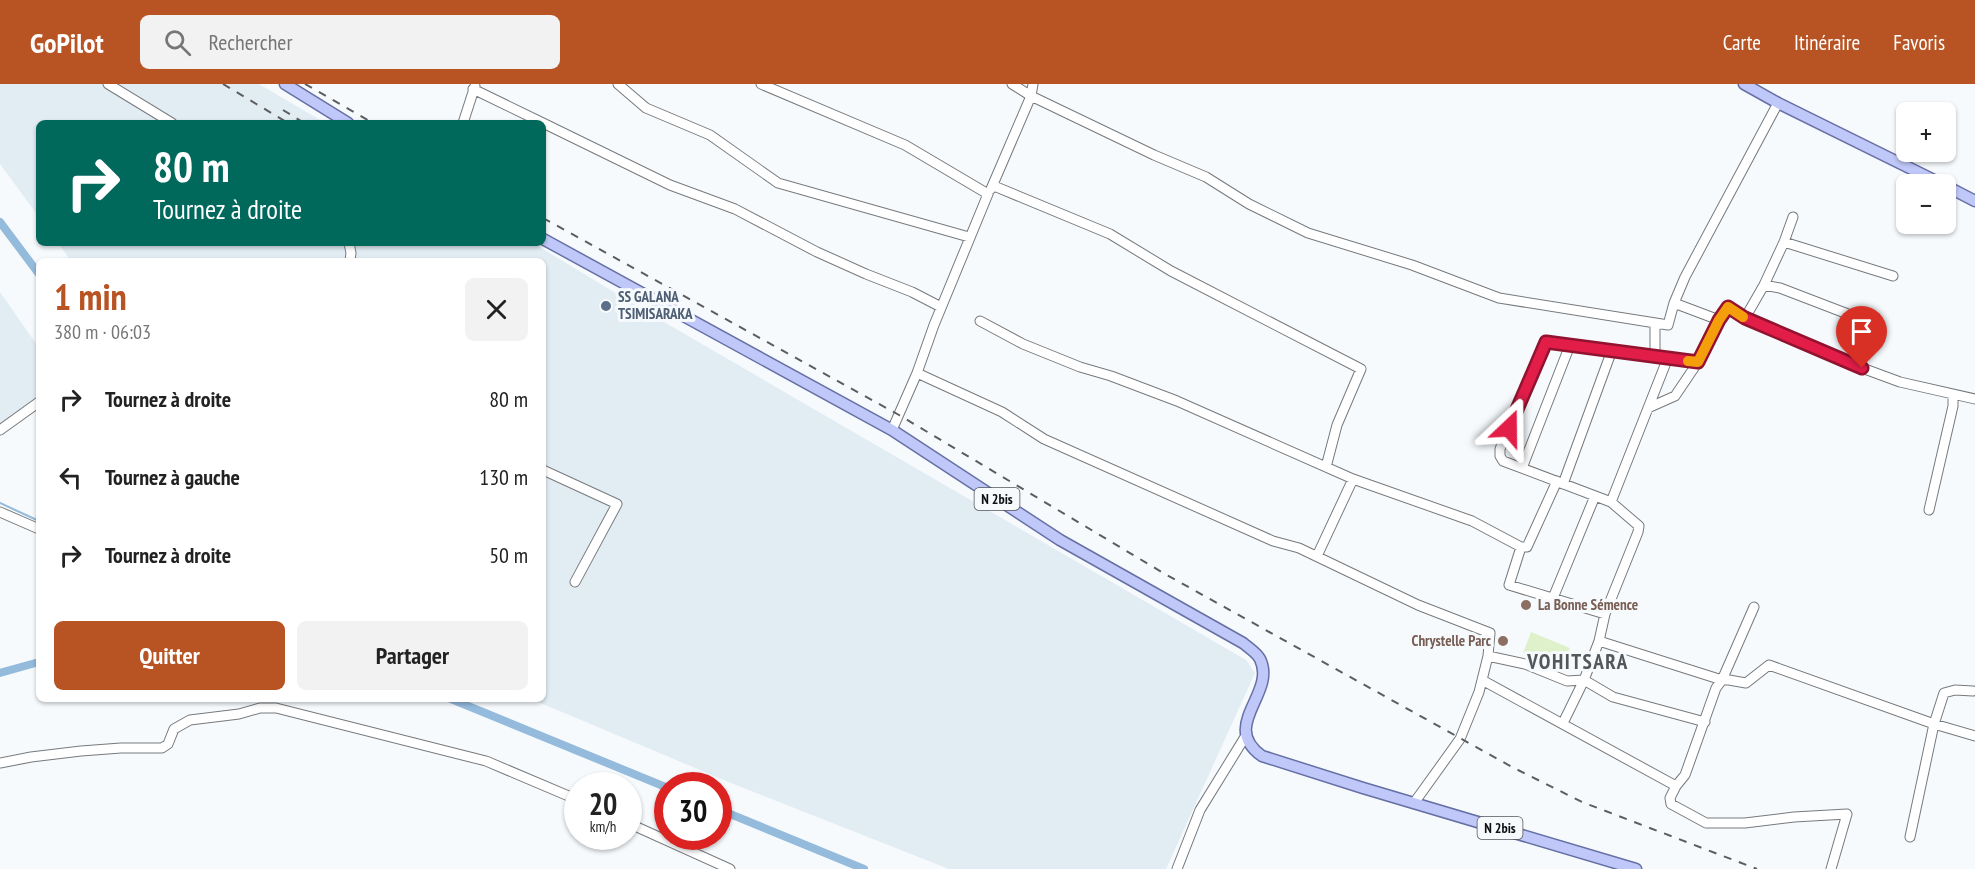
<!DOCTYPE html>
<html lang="fr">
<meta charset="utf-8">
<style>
body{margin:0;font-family:"PT Sans Narrow",sans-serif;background:#f2f2f2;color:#222;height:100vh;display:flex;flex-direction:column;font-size:22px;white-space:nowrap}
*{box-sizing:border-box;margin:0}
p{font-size:20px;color:#767676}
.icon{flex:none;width:33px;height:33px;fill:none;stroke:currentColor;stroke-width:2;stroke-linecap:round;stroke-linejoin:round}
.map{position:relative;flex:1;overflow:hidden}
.drawer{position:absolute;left:36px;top:174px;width:510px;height:444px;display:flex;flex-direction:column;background:#fff;border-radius:9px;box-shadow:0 2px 4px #0004}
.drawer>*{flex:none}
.top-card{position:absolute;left:36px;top:36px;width:510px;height:126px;border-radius:9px;box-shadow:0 2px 4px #0004;background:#00695c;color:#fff;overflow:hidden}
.controls{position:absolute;left:1896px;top:18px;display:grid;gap:12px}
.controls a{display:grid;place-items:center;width:60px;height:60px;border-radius:9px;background:#fff;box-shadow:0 2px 4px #0004;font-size:30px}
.speed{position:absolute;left:564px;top:688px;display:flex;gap:12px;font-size:30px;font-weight:700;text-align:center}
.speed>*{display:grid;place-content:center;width:78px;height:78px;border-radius:50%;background:#fff;box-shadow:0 2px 4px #0004;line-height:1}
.speed small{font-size:15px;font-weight:400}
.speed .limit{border:9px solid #d22;background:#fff;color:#111}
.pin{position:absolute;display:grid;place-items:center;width:51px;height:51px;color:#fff;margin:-62px -26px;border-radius:50% 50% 50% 0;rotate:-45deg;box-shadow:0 0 6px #0007}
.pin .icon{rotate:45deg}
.me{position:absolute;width:66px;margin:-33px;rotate:23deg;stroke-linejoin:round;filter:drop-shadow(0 0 4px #0008)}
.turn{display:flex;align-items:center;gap:21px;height:126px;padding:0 18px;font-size:27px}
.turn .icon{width:78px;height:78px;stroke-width:2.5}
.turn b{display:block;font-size:42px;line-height:51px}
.round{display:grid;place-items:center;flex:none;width:63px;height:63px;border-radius:9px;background:#f2f2f2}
.summary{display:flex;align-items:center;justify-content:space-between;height:102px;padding:0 18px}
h1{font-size:36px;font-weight:700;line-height:45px;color:#b85323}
.primary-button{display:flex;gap:12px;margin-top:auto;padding:12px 18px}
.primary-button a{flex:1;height:69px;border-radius:9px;background:#b85323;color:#fff;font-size:24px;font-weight:700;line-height:69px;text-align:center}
.primary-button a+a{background:#f2f2f2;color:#222}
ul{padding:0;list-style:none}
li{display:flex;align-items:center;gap:18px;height:78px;padding:0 18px}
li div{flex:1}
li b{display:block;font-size:22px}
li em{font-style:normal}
header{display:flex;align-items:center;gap:36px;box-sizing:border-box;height:84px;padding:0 30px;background:#b85323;color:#fff}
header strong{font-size:28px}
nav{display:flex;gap:33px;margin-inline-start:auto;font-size:21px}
.search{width:420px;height:54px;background:#f2f2f2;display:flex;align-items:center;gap:15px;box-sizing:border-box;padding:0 21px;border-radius:9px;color:#767676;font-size:22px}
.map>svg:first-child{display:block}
</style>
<header>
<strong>GoPilot</strong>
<div class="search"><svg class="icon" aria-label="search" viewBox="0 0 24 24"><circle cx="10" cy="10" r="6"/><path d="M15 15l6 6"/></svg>Rechercher</div>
<nav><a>Carte</a><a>Itinéraire</a><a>Favoris</a></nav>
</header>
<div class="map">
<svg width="1975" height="785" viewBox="0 0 1975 785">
<rect width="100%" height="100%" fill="#f6fafd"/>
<!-- built -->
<path fill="#e2ecf3" d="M0,0H259L325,39H39V133L0,80Z
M58,159H533L652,231L1246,576L1255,589L1166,785H949L731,699L531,615H543V177H71Z
M0,208L39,264V315L0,343Z"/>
<!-- green -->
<path fill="#dff1cb" d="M1531,548L1570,564L1561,585L1523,569Z"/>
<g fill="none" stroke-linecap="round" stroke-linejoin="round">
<!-- stream -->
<path stroke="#94badc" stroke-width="2" d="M0,419L39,437"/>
<!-- canal -->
<path stroke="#94badc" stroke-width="8" d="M0,138L39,190
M0,589L39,578
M451,615L668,704
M718,725L864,785"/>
<defs>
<path id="minor" d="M108,0L172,39
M618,0L646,24L710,51L778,99L969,153
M761,0L905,61L988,110L934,241L917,289L892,346
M1033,0L1031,12L1154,71L1206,93L1249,120L1308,149L1412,181L1499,214L1668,241L1674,219L1719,236L1728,223L1745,234L1862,284L1900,298L1975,315
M473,5L543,39
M463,39L475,2
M543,39L670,101L735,125L817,168L866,190L912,208L941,223
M994,102L1110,150L1171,187L1361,285L1337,341L1326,383
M991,105L1031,12L1012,0
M1784,158L1893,192
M349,159L351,169L350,177
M1764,201L1780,204L1853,232
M1674,219L1685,193L1778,19
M1745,234L1764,201L1784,158L1793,133
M980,237L1023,260L1080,283L1111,292L1177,317L1353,395L1472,437L1521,463H1527L1557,397
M1655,239V274
M917,289L1002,328L1044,355L1273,457L1299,464L1418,521L1490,549L1488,572L1479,608L1460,655L1414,719
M1648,324L1675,312L1698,278L1719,236
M0,346L39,318
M1522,384L1570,261
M543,386L617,420L575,498
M1563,400L1612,266
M1611,418L1667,276
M1929,426L1953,322V310
M0,428L39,445
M1521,463L1509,501L1605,530
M1317,472L1353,395
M1553,514L1595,412
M1599,557L1722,596H1729L1746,599L1769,581L1934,640L1975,652
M1488,572L1525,580L1567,597L1584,596L1599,557L1605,530L1638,448L1639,442L1611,418L1503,377L1500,372V365L1546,258L1698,278
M1482,596L1676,702L1685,691L1716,604L1722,596L1754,523
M1563,639L1584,596L1613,613L1705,638
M0,679L31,673L81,667L121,664H162L168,660L174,645L190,636L239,630L260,624H276L486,677L578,716
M1676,702L1670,714L1671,720L1706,739H1745L1794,733L1847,730L1831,785
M628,739L730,785
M1910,753L1934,640L1944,609L1955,606L1973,607
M1177,785L1200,726L1245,653"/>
<path id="major" d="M285,0L348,39
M1744,0L1778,19L1942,100
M1946,102L1975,117
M543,155L892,346L1060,456L1243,559C1249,564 1257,569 1260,575C1277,610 1219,641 1262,672L1363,704L1636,785"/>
</defs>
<!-- minor casing -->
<use href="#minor" stroke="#777a7d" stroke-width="11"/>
<!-- major casing -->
<use href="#major" stroke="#6670a4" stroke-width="13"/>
<!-- minor -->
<use href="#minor" stroke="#fff" stroke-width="9"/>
<!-- major -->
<use href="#major" stroke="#bfc8f8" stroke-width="10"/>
<!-- rail -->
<path stroke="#5b5d5e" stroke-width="2" stroke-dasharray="8 8" stroke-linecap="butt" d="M223,0L288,39
M305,0L373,39
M283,26L304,39
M543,134L899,331L1165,490L1512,683L1582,718L1757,785"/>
</g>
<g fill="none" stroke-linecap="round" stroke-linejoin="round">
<defs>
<path id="route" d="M1509,344L1546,258L1698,278L1719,236L1728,223L1745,234L1862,284"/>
</defs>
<!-- route casing -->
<use href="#route" stroke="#92132f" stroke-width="15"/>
<!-- route -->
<use href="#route" stroke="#e11d48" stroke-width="10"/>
<!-- slow -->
<path stroke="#f59e0b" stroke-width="10" d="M1688,277L1698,278L1719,236L1728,223L1743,233"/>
</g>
<!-- markers -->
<circle fill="#5c6f8a" stroke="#f6fafd" stroke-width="2" cx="606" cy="222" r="6"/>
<g fill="#8d6e63" stroke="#f6fafd" stroke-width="2">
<circle cx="1526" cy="521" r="6"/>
<circle cx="1503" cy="557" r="6"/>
</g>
<g text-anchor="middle" stroke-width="6" stroke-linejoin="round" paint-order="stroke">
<!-- shield labels -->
<g fill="#f6fafd" stroke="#545658" stroke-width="1.5">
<rect x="974.5" y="404" width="45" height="22" rx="4.5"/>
<rect x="1477.5" y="733" width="45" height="22" rx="4.5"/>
</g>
<g font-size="14" font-weight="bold" fill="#0f1011">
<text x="997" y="420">N 2bis</text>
<text x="1500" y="749">N 2bis</text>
</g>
<!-- service labels -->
<g font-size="15" font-weight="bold" fill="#4e5e75" stroke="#f6fafd" text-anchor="start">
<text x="618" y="218">SS GALANA<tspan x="618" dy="17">TSIMISARAKA</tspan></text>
</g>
<!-- education labels -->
<g font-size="15" font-weight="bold" fill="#785e54" stroke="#f6fafd" text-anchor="start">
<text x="1538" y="526">La Bonne Sémence</text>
<text x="1491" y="562" text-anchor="end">Chrystelle Parc</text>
</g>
<!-- district labels -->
<g font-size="21" font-weight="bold" letter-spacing="1.5" fill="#535759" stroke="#f6fafd">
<text x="1578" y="585">VOHITSARA</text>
</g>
</g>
</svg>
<div class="controls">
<a>+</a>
<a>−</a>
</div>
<div class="speed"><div>20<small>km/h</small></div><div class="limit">30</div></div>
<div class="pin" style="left:1862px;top:284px;background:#d93025"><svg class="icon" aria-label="arrive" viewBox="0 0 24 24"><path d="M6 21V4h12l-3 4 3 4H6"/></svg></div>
<svg class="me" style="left:1509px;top:344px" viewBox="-20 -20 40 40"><path d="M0-17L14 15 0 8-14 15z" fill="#e11d48" stroke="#fff" stroke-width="4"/></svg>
<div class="top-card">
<div class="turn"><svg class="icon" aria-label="right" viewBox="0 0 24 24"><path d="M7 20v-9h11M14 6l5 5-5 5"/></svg><div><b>80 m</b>Tournez à droite</div></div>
</div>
<section class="drawer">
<div class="summary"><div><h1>1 min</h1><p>380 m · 06:03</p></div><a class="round"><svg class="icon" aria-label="close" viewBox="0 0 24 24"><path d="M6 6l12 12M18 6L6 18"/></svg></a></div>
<ul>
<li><svg class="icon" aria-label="right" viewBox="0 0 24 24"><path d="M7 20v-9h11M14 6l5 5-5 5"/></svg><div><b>Tournez à droite</b></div><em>80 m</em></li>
<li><svg class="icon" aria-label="left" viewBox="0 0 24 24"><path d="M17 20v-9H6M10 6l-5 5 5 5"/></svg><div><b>Tournez à gauche</b></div><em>130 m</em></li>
<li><svg class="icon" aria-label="right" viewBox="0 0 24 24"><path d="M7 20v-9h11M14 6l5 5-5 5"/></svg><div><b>Tournez à droite</b></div><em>50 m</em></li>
</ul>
<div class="primary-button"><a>Quitter</a><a>Partager</a></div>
</section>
</div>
